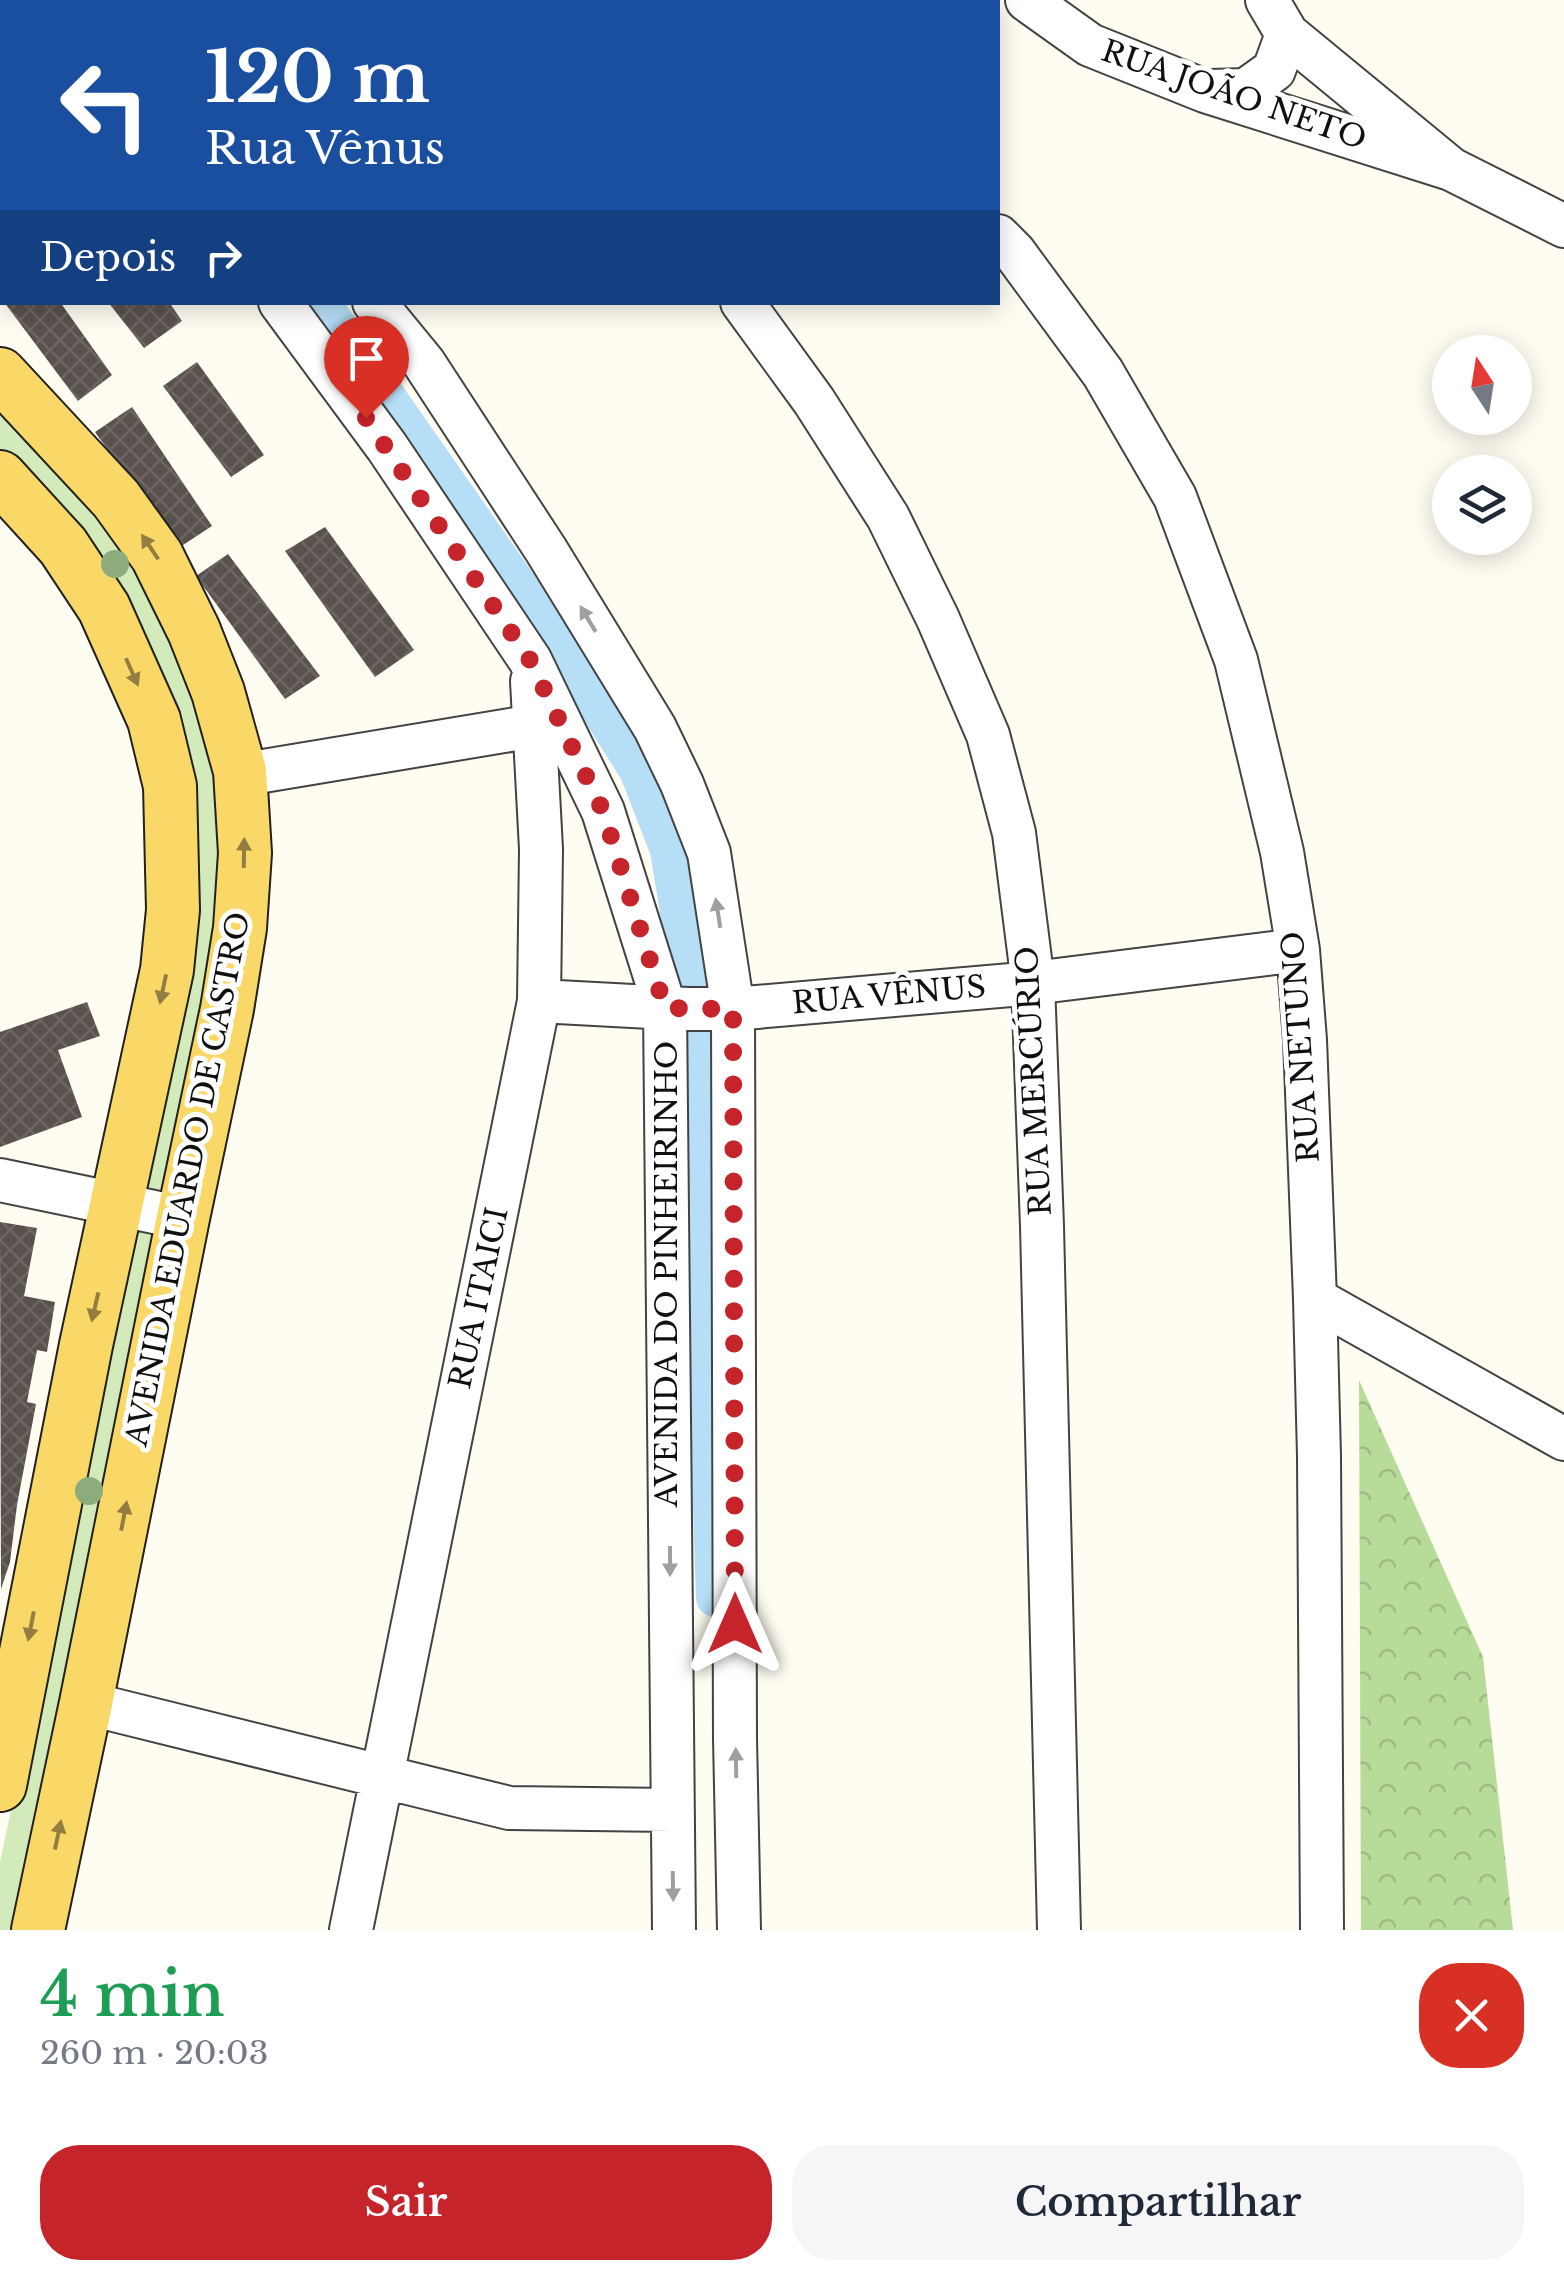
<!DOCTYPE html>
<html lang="pt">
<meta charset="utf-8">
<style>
body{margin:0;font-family:"Libre Baskerville",serif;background:#f6f6f7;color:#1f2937;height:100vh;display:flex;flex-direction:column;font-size:38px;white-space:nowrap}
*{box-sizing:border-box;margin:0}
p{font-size:32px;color:#747a83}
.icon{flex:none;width:55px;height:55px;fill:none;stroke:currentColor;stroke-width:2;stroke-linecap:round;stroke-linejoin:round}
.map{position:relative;height:1930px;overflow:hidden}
.side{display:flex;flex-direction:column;background:#fff;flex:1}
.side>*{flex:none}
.guide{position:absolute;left:0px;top:0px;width:1000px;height:305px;box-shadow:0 5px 25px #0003;background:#1a4fa0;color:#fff;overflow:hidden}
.needle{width:65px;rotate:348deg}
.buttons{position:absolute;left:1432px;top:335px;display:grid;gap:20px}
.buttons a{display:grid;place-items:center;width:100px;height:100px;border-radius:50%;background:#fff;box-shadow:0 5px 25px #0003;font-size:50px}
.pin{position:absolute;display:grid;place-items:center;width:85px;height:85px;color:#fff;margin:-102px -42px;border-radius:50% 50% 50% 0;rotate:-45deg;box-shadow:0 0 10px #0007}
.pin .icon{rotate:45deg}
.me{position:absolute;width:110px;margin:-55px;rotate:0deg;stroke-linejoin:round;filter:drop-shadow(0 0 8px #0008)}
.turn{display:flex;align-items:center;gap:35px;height:210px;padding:0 40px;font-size:45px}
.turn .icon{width:130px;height:130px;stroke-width:2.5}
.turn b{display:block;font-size:70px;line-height:85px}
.then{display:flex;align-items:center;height:95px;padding:0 40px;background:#0003;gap:20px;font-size:38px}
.round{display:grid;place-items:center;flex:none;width:105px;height:105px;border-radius:40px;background:#f6f6f7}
.head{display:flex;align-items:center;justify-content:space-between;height:170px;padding:0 40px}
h1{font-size:60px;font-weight:600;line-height:75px;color:#1e9e55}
.cta{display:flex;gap:20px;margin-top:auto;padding:20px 40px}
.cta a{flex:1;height:115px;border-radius:40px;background:#c4242a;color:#fff;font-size:40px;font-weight:600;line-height:115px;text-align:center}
.cta a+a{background:#f6f6f7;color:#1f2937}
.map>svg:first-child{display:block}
</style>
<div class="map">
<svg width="1564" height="1930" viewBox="0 0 1564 1930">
<defs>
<pattern id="forest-crowns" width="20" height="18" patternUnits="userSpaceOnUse" patternTransform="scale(2.5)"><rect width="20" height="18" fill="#b7dc99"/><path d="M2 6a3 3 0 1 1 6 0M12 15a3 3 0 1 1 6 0" fill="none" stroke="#9cbc83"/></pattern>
<pattern id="building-cross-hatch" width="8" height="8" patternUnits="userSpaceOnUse" patternTransform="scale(2.5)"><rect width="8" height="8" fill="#59514c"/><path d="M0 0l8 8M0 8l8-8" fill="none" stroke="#6c6561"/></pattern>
</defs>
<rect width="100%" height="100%" fill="#fffdf2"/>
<!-- grass -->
<path fill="#d3ebbb" d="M0,374L157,556L236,852L29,1930H0V1862L17,1782L192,781L0,477Z"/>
<!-- forest -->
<path fill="url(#forest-crowns)" d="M1359,1380L1483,1657L1513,1930H1361Z"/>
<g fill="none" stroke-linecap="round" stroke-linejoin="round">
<!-- canal -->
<path stroke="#b6def7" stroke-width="38" d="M110,0L112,2
M321,302L548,628L638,770L669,850L696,1017L715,1598"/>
</g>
<!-- building -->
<path fill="url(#building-cross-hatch)" d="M4,302H60L112,375L78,401Z
M108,302H169L182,321L144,348Z
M197,362L264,455L231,477L163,386Z
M132,407L212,526L177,549L95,432Z
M325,527L414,650L375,677L285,551Z
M228,554L320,676L285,699L196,576Z
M87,1002L100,1036L58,1050L82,1117L0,1147V1032Z
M0,1222L37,1228L24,1296L55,1302L47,1352L37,1350L27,1402L36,1404L17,1505L10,1562L1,1589Z"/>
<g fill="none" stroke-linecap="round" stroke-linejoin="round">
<defs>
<path id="minor" d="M56,0L58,2
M134,0L136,2
M521,0L523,2
M642,0L646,2
M1027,0L1090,45L1205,91L1451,169
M1267,0L1287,34L1451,169L1564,226
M1210,91L1246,90L1274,70L1287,34
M998,236L1014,252L1103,373L1175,497L1236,660L1282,852L1298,950L1305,1040L1315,1299L1319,1456L1322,1930
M280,302L387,447L530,660L603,811L665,1008L674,1930
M374,302L424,363L546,550L655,728L682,784L709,853L733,1009L735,1738L739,1930
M742,302L814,401L888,517L938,619L988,735L1014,833L1033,983L1042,1226L1059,1930
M240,771L257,772L534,726
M539,1001L688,1009H733L1033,983L1298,950
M0,1180L183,1218
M1315,1299L1564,1439
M86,1703L509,1808L672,1810
M351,1930L539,1001L541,849L532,681"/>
<path id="major" d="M0,374L116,499L157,556L194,631L218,692L240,771L245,853L240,928L227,1009L183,1218L86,1703L38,1930
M0,477L63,546L104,608L154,720L170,786L173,910L167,970L86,1345L0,1785"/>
</defs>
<!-- minor casing -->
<use href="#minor" stroke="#434343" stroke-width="46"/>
<!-- major casing -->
<use href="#major" stroke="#212121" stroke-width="56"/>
<!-- minor -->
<use href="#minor" stroke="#fff" stroke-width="42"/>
<!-- major -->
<use href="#major" stroke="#fad867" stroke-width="52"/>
</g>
<!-- trees -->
<g fill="#8cac7d">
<circle cx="115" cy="564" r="14"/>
<circle cx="89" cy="1491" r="14"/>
</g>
<!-- one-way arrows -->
<defs><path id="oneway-solid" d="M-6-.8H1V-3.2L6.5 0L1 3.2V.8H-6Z" transform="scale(2.5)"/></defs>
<g fill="#917e40">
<use href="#oneway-solid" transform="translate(150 547) rotate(-124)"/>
<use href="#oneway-solid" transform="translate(132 672) rotate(66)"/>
<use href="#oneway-solid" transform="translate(244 853) rotate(-89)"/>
<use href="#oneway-solid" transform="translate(163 989) rotate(102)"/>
<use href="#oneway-solid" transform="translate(95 1307) rotate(103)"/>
<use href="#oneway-solid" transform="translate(124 1516) rotate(-79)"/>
<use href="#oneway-solid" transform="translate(31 1626) rotate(101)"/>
<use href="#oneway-solid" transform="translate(58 1835) rotate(-78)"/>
</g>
<g fill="#9f9f9f">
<use href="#oneway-solid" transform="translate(588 619) rotate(-121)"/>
<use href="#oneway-solid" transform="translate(718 913) rotate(-99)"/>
<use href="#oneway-solid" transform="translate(670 1561) rotate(90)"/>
<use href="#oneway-solid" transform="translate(736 1763) rotate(-91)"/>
<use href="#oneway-solid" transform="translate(673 1886) rotate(89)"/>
</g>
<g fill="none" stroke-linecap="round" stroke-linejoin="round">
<!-- route -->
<path stroke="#c4242a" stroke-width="18" stroke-dasharray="0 32.4" d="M366,418L530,660L603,811L665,1008L733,1009L735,1624"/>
</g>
<g text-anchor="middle" stroke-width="10" stroke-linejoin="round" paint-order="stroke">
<!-- street labels -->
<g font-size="30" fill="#101010" stroke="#fff">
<text transform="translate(1234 95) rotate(19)" y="10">RUA JOÃO NETO</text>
<text transform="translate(889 995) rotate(-5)" y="10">RUA VÊNUS</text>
<text transform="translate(1301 1047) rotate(-94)" y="10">RUA NETUNO</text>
<text transform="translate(1034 1081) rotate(-93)" y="10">RUA MERCÚRIO</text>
<text transform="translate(188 1179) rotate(-79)" y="10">AVENIDA EDUARDO DE CASTRO</text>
<text transform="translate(667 1274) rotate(-90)" y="10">AVENIDA DO PINHEIRINHO</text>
<text transform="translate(479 1298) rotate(-78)" y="10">RUA ITAICI</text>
</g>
</g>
</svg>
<div class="buttons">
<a><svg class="needle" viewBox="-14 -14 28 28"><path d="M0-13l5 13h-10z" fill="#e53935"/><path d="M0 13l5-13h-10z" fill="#747a83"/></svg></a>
<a><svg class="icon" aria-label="layers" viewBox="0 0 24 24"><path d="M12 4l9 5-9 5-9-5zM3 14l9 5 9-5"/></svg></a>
</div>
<div class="pin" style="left:366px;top:418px;background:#d93025"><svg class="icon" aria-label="arrive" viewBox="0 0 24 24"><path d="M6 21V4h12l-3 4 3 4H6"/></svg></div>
<svg class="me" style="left:735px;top:1624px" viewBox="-20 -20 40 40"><path d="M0-17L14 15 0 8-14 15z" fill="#c4242a" stroke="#fff" stroke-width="4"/></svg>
<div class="guide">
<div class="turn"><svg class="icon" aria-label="left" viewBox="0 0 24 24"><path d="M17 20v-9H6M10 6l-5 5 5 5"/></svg><div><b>120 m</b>Rua Vênus</div></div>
<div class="then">Depois<svg class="icon" aria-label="right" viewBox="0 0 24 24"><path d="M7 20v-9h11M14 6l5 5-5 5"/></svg></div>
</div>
</div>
<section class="side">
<div class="head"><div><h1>4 min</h1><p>260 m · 20:03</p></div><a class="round" style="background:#d93025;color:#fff"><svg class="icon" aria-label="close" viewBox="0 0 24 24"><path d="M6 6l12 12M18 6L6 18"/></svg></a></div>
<div class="cta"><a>Sair</a><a>Compartilhar</a></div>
</section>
